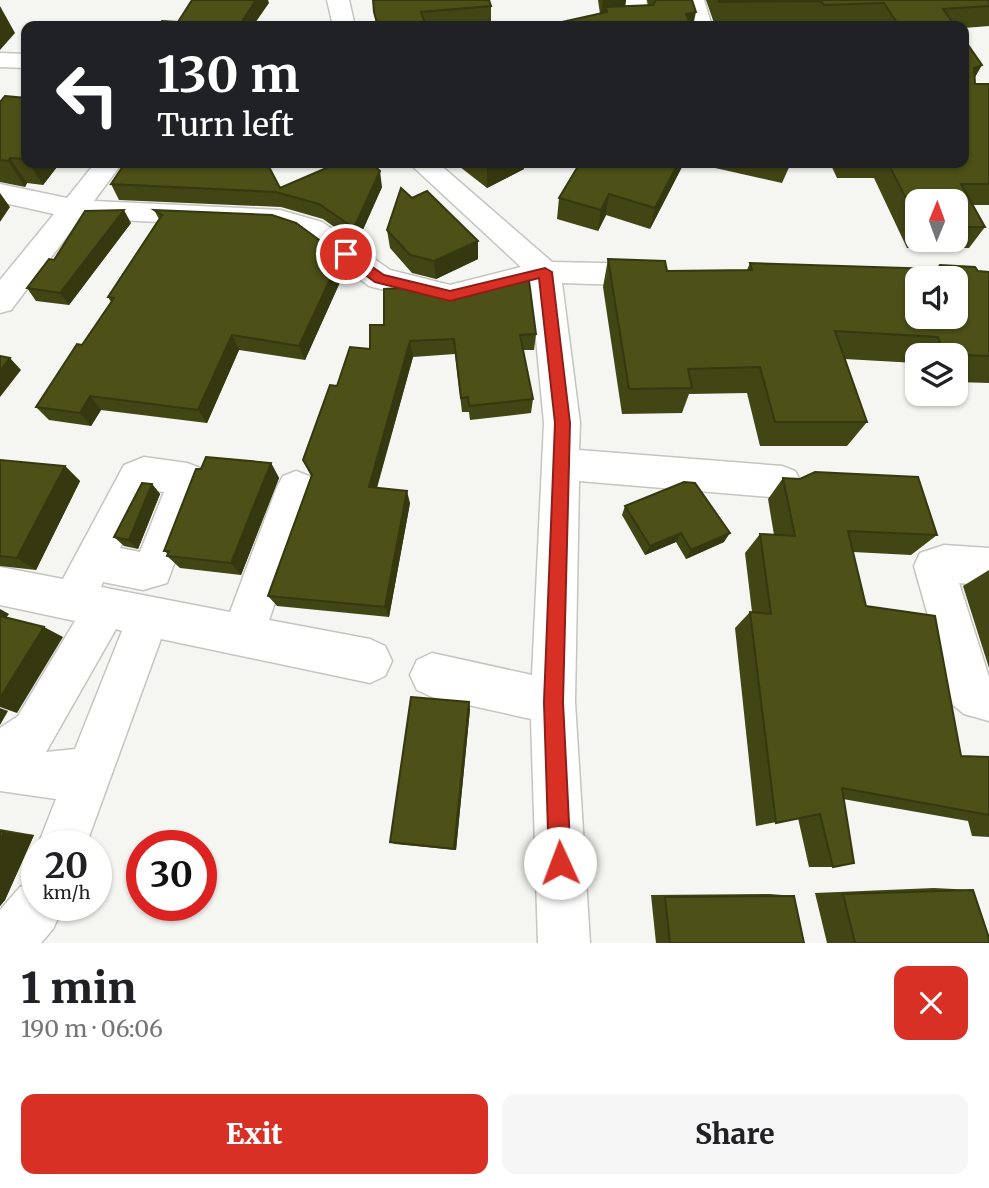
<!DOCTYPE html>
<meta charset="utf-8">
<style>
body{margin:0;font-family:Merriweather,serif;background:#f6f6f6;color:#202124;height:100vh;display:flex;flex-direction:column;font-size:26px;white-space:nowrap}
*{box-sizing:border-box;margin:0}
p{font-size:23px;color:#757577}
.icon{flex:none;width:38px;height:38px;fill:none;stroke:currentColor;stroke-width:2;stroke-linecap:round;stroke-linejoin:round}
.map{position:relative;height:943px;overflow:hidden}
.side{display:flex;flex-direction:column;background:#fff;flex:1}
.side>*{flex:none}
.guide{position:absolute;left:21px;top:21px;width:948px;height:147px;border-radius:14px;box-shadow:0 2px 5px #0004;background:#202124;color:#fff;overflow:hidden}
.needle{width:46px;rotate:1deg}
.fabs{position:absolute;left:905px;top:189px;display:grid;gap:14px}
.fabs a{display:grid;place-items:center;width:63px;height:63px;border-radius:14px;background:#fff;box-shadow:0 2px 5px #0004;font-size:35px}
.speed{position:absolute;left:21px;top:830px;display:flex;gap:14px;font-size:35px;font-weight:700;text-align:center}
.speed>*{display:grid;place-content:center;width:91px;height:91px;border-radius:50%;background:#fff;box-shadow:0 2px 5px #0004;line-height:1}
.speed small{font-size:18px;font-weight:400}
.speed .limit{border:10px solid #d22;background:#fff;color:#111}
.pin{position:absolute;display:grid;place-items:center;width:60px;height:60px;color:#fff;margin:-30px;border:4px solid #fff;border-radius:50%;box-shadow:0 2px 7px #0007}
.me{position:absolute;width:77px;margin:-38px;rotate:358deg;stroke-linejoin:round;filter:drop-shadow(0 0 5px #0008)}
.turn{display:flex;align-items:center;gap:24px;height:147px;padding:0 21px;font-size:32px}
.turn .icon{width:91px;height:91px;stroke-width:2.5}
.turn b{display:block;font-size:49px;line-height:60px}
.round{display:grid;place-items:center;flex:none;width:74px;height:74px;border-radius:14px;background:#f6f6f6}
.headline{display:flex;align-items:center;justify-content:space-between;height:119px;padding:0 21px}
h1{font-size:42px;font-weight:800;line-height:52px}
.cta{display:flex;gap:14px;margin-top:auto;padding:14px 21px}
.cta a{flex:1;height:80px;border-radius:14px;background:#d93025;color:#fff;font-size:28px;font-weight:800;line-height:80px;text-align:center}
.cta a+a{background:#f6f6f6;color:#202124}
.map>svg:first-child{display:block}
</style>
<div class="map">
<svg width="989" height="943" viewBox="0 0 989 943">
<rect width="100%" height="100%" fill="#f5f5f1"/>
<g fill="none" stroke-linecap="round" stroke-linejoin="round">
<defs>
<path id="street" d="M327,0H349L355,26H333Z
M624,0H646L650,20L647,25L589,26L592,21L627,15Z
M682,0H704L712,26H690Z
M0,53L26,54V68L0,67Z
M95,163H122L94,201L280,210L322,222L390,270L450,285L521,267L409,163H438L552,262L654,264L665,267L669,275L665,283L654,286L562,283L580,423L579,450L782,466L795,471L801,482L795,493L782,498L579,481L575,702L590,943H538L531,719L432,697L417,690L410,675L417,660L432,653L532,675L544,423L531,286L450,307L369,286L302,236L278,228L81,218L11,310L0,313V280L54,214L0,202V184L67,198Z
M144,457L187,463L200,468L205,479L167,583L143,590L103,582L101,587L230,612L277,487L283,476L296,471L309,476L315,487L269,620L370,639L385,646L392,661L385,676L370,683L161,639L86,845H38L56,799L0,791V728L18,716L75,621L0,605V567L63,579L124,465ZM149,490L164,492L140,552L120,548ZM116,629L122,631L75,749L46,752Z
M944,545L989,548V586L959,583L989,677V721L964,714L953,705L914,566L920,553Z
M37,880V905H64L53,929L41,943H0V910L20,887Z"/>
</defs>
<!-- street casing -->
<use href="#street" stroke="#c4c4c0" stroke-width="3"/>
<!-- street -->
<use href="#street" fill="#fff" fill-rule="evenodd"/>
</g>
<!-- wall -->
<path fill="#424514" fill-rule="evenodd" d="M598,0H626L625,7L648,6L647,0H692L600,14Z
M706,0H989V26L964,28V26H877L875,24L816,26L813,22L714,23Z
M491,6V23L456,26H376L374,12Z
M975,78V84H989V205H973L985,227L969,248H907L874,178H837L830,163H964ZM917,201H956V240H917Z
M26,98V163H60L43,185L27,183L25,187L0,182V102Z
M455,163H524V169L487,188Z
M580,163H684L650,229L606,215L598,231L557,219L559,198Z
M693,163H791L782,183Z
M111,184L280,188L382,187L357,243L323,219L281,207L119,200Z
M412,198L478,259L436,279L412,273L390,248L387,230Z
M154,210L345,271L305,360L239,350L207,423L101,410L91,426L49,420L36,407L82,345L111,302L108,297L159,219Z
M131,223L69,305L36,301L27,288L54,260Z
M608,259L667,271L747,270L750,263L989,272V383L956,382V355H917V366L916,363L845,359L867,422L847,446H760L747,393L689,394L682,413L622,414L603,287Z
M370,325L536,334L534,350H523L533,399L531,413L470,420L469,412H462L455,354L413,357L377,488L410,503L389,617L277,606L268,596L311,476L303,460L337,386L370,349Z
M0,460L65,466L80,481L36,570L0,566Z
M271,463L279,478L241,575L180,568L167,556L168,554L164,551L201,469Z
M783,478L937,535L911,555L853,552L866,606L961,756L989,757V837L972,836L968,821L843,799L833,867H809L798,818L756,826L735,628L750,612H752L745,553L760,534L774,535L768,499Z
M152,484L160,494L138,549L124,546L114,537Z
M625,506L724,542L686,559L676,542L645,555L622,515Z
M989,570V668L963,586Z
M469,702L470,709L456,850L395,844L390,842Z
M0,829L34,835L5,900L0,906Z
M934,888L973,890L989,943H827L815,893Z
M770,894L794,896L804,943H656L651,895Z"/>
<!-- shaded-wall -->
<path fill="#363810" d="M256,0H268L269,3L253,26H239Z
M603,0H626L624,13L607,12L606,7L605,16L601,17Z
M0,6L15,33L0,50Z
M696,12L693,26H683L686,14Z
M982,65L970,86L974,68Z
M10,158L27,183L25,187L8,161Z
M29,163H60L43,185Z
M495,163H524V169L487,188V167Z
M678,163H684L650,229L655,208Z
M380,171L382,187L357,243L354,228Z
M0,193L10,207L0,222Z
M609,194L606,215L598,231L601,210Z
M124,210L131,223L69,305L60,293Z
M478,241V259L436,279L434,261Z
M341,256L345,271L305,360L299,346Z
M232,335L239,350L207,423L198,410Z
M410,341L413,357L373,500L369,487Z
M10,358L21,370L0,397V371Z
M90,396L101,410L91,426L80,413Z
M271,463L279,478L241,575L231,563Z
M65,466L80,481L36,570L17,558Z
M152,484L160,494L138,549L129,540Z
M407,491L410,503L389,617L385,607Z
M681,533L676,542L645,555L650,546Z
M730,533L724,542L686,559L691,550Z
M0,609L9,614L3,622L0,621Z
M44,627L63,637L17,713L0,707V698Z
M469,702L470,709L456,850L454,849Z
M0,708L8,711L0,725Z
M4,832L34,835L5,900L0,906V842Z"/>
<!-- building -->
<path fill="#4d5017" stroke="#363810" stroke-width="2" fill-rule="evenodd" d="M192,0H256L239,26H157L162,21L178,22Z
M373,0H489L491,6L421,12L426,26H378L374,12Z
M656,0H692L696,12L686,14L691,26H544L607,12L606,7L653,5Z
M719,0H989V6L943,9L955,26H899L884,3L824,5L821,1L719,2Z
M964,39L982,65L974,68L975,84H989V184H961L985,227H956V201H917V220L888,163H964Z
M5,96L26,98V159L10,158L8,161L0,160V102Z
M125,163H267L280,188L338,163H371L380,171L354,228L319,204L276,192L111,184Z
M481,163H495L487,167Z
M580,163H678L655,208L609,194L601,210L559,198Z
M401,188L412,198L427,191L478,241L434,261L410,255L387,230Z
M124,210L60,293L27,288L49,259L54,260L85,211Z
M154,210L272,215L296,223L341,256L299,346L232,335L198,410L90,396L80,413L36,407L77,344L82,345L114,298L108,297L162,215Z
M608,259L665,261L667,271L752,270L750,263L937,269L940,265L975,267L978,271L989,272V356L944,354L938,337L835,331L867,422H775L760,367L688,369L692,388L629,389ZM917,278H956V317H917Z
M529,281L536,334L520,335L533,399L469,406L468,397L461,398L454,339L410,341L369,487L407,491L385,607L268,596L312,475L303,460L330,385L337,386L350,347L370,349V325H384V289L422,287L449,294L491,283Z
M0,356L10,358L0,371Z
M206,457L271,463L231,563L167,556L169,551H164L196,469H201Z
M0,460L65,466L17,558L0,556Z
M815,472L918,477L937,535L848,531L866,606L935,616L961,756L989,757V815L842,788L854,863L833,867L820,814L776,823L750,612L771,614L760,534L795,536L783,478L800,479Z
M684,482L695,483L730,533L691,550L681,533L650,546L625,506Z
M142,483L152,484L129,540L114,537Z
M0,616L44,627L0,698Z
M411,697L469,702L454,849L390,842Z
M0,831L4,832L0,842Z
M973,890L989,938V943H855L843,894Z
M794,896L804,943H670L665,897Z"/>
<!-- route -->
<path fill="#d93025" stroke="#8d1f18" stroke-width="2" d="M346,249L384,275L450,291L545,268L552,272L570,423L563,702L571,863L568,870L560,873L553,870L549,863L544,702L555,423L539,278L450,301L375,282L341,257V251Z"/>
</svg>
<div class="fabs">
<a><svg class="needle" viewBox="-14 -14 28 28"><path d="M0-13l5 13h-10z" fill="#e53935"/><path d="M0 13l5-13h-10z" fill="#757577"/></svg></a>
<a><svg class="icon" aria-label="sound" viewBox="0 0 24 24"><path d="M4 9h4l5-4v14l-5-4H4zM17 9q2 3 0 6"/></svg></a>
<a><svg class="icon" aria-label="layers" viewBox="0 0 24 24"><path d="M12 4l9 5-9 5-9-5zM3 14l9 5 9-5"/></svg></a>
</div>
<div class="speed"><div>20<small>km/h</small></div><div class="limit">30</div></div>
<div class="pin" style="left:346px;top:254px;background:#d93025"><svg class="icon" aria-label="arrive" viewBox="0 0 24 24"><path d="M6 21V4h12l-3 4 3 4H6"/></svg></div>
<svg class="me" style="left:560px;top:863px" viewBox="-20 -20 40 40"><circle r="19" fill="#fff"/><path d="M0-13L10 11 0 6-10 11z" fill="#d93025"/></svg>
<div class="guide">
<div class="turn"><svg class="icon" aria-label="left" viewBox="0 0 24 24"><path d="M17 20v-9H6M10 6l-5 5 5 5"/></svg><div><b>130 m</b>Turn left</div></div>
</div>
</div>
<section class="side">
<div class="headline"><div><h1>1 min</h1><p>190 m · 06:06</p></div><a class="round" style="background:#d93025;color:#fff"><svg class="icon" aria-label="close" viewBox="0 0 24 24"><path d="M6 6l12 12M18 6L6 18"/></svg></a></div>
<div class="cta"><a>Exit</a><a>Share</a></div>
</section>
